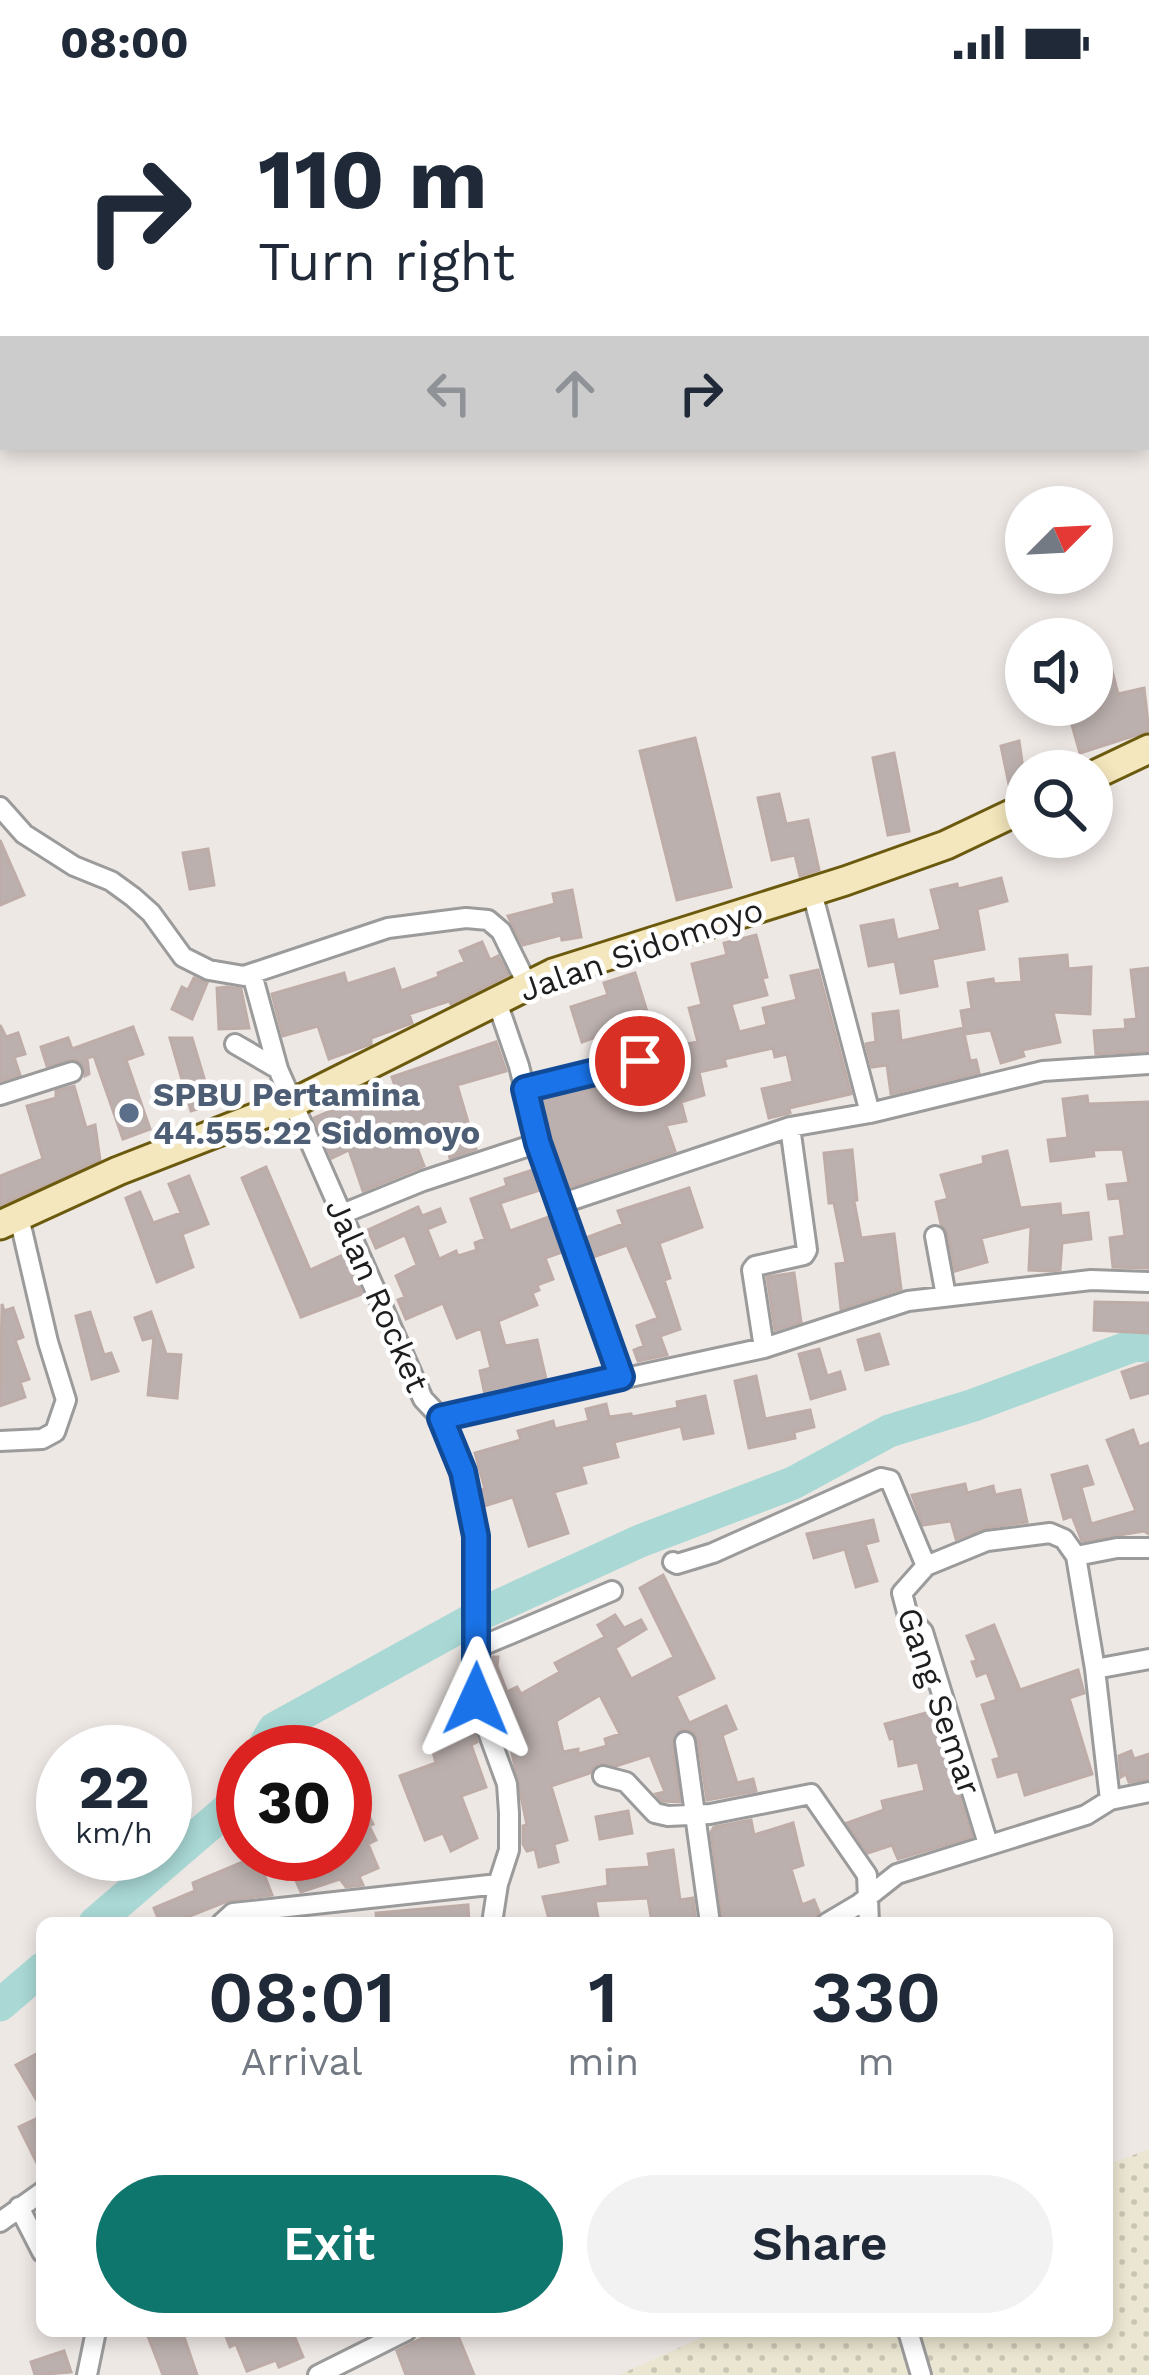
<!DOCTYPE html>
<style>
body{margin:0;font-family:"Work Sans",sans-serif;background:#f2f2f3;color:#1f2937;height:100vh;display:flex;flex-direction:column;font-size:45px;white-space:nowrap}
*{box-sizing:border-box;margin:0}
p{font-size:39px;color:#747a83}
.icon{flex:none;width:66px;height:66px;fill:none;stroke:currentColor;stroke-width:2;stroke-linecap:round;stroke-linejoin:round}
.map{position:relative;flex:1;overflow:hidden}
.side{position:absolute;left:36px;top:1833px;width:1077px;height:420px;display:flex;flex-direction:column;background:#fff;border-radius:18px;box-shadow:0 6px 18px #0003}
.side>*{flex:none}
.hud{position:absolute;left:0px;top:0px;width:1149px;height:366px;box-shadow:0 6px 18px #0003;background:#fff;color:#1f2937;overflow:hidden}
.needle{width:78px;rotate:66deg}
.fabs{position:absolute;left:1005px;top:402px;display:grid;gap:24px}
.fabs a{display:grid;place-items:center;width:108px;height:108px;border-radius:50%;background:#fff;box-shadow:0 6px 18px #0003;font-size:60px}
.speed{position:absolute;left:36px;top:1641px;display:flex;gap:24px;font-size:60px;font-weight:700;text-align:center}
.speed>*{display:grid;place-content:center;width:156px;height:156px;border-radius:50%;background:#fff;box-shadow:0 6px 18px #0003;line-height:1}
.speed small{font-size:30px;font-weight:400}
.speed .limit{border:18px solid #d22;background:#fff;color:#111}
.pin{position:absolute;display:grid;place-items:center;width:102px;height:102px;color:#fff;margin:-51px;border:6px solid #fff;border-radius:50%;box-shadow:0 3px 12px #0007}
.me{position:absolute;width:132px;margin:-66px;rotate:1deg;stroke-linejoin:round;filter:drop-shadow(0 0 9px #0008)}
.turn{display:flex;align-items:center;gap:42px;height:252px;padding:0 60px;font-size:54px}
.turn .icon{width:156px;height:156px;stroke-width:2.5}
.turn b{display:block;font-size:84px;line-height:102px}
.lanes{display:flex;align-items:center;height:114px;padding:0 60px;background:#0003;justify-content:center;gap:60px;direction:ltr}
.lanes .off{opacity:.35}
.eta{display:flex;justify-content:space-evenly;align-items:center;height:204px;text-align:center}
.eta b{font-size:72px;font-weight:600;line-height:84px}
.cta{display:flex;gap:24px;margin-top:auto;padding:24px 60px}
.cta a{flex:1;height:138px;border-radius:72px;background:#0f766e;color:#fff;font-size:48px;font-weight:600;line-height:138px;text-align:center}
.cta a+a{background:#f2f2f3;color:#1f2937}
.status{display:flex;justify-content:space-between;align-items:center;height:84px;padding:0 60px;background:#fff;direction:ltr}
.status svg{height:33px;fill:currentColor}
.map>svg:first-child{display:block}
</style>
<div class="status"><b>08:00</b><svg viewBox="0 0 49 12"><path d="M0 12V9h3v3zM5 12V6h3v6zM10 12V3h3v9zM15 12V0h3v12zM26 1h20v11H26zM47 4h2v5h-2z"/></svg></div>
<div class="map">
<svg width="1149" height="2291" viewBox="0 0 1149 2291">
<defs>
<pattern id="farmland-dots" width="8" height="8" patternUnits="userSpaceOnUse" patternTransform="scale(3)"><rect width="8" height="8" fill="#ebe6d1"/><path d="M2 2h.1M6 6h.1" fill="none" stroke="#c9c5b3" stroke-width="1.8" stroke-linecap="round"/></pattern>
</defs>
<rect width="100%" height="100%" fill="#eee8e5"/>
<!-- farmland -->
<path fill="url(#farmland-dots)" d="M1149,2065V2291H619L716,2247H1107V2081Z"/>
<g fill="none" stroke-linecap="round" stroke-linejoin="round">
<!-- river -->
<path stroke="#a9d8d5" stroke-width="33" d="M485,1528L640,1457L793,1399L889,1347L974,1321L1135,1261L1149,1262
M261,1668L274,1645L470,1537
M95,1839L229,1724L243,1699
M0,1921L42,1885"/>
</g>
<!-- building -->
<path fill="#bbb0ae" stroke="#beaca8" stroke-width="3" fill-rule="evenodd" d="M1108,571L1118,610L1144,604L1149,647L1080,669L1070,634L1101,625L1092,575Z
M695,654L731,803L677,816L640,667Z
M1019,657L1026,705L1011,710L1001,662Z
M894,669L909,747L888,751L873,674Z
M779,710L786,740L808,736L819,786L800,792L795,771L772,776L758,714Z
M0,756L24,811L0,821Z
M208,765L214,801L190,805L183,769Z
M1001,794L1007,817L977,825L984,865L932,875L937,902L901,909L895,877L869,882L861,842L893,836L897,856L941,846L931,806L957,800L958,805Z
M572,806L581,853L562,856L561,851L523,861L508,832L555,820L553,810Z
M756,851L767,893L762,894L767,911L731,920L739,948L767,941L763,924L797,916L791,892L818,886L851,1010L789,1024L790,1029L769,1034L762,1005L793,998L787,970L775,973L773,964L724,975L726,982L699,988L704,1011L681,1018L686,1037L666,1041L675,1067L568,1103L541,1015L643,990L653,978L662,976L659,965L698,958L689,924L702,921L692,880L727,871L724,859Z
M482,858L490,876L498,872L508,891L451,920L449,917L409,930L412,939L371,954V960L329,975L318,942L283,952L272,910L344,889L347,900L394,885L401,907L439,893L438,889L465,878L460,867Z
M1067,871L1068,885L1091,883L1090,930L1053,928L1060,958L1022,966L1024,972L1001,979L991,946L965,950L961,927L972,925L968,899L993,895L994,900L1022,898L1020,875Z
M1149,884V967L1096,970L1094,947L1126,945L1125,936L1137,935L1131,886Z
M635,889L649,934L582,958L571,923L608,911L604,899Z
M194,894L207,899L192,935L172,925L182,903L188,906Z
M227,903L241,905L249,944L219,945L217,904Z
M898,927L901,957L963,944L970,977L976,976L979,989L891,1010L887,981L872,983L866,960L876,958L873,930Z
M0,941L6,953L18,949L25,970L14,973L20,991L0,997Z
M133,943L143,970L126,976L150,1045L123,1055L94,972L87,974L89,990L85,992L84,983L76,975L47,982L41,963L68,954L72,965Z
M170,954H192L212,1021L191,1027Z
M496,958L506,987L457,1001L476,1065L450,1074L440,1038L411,1048L424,1082L363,1107L349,1066L332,1074L314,1034L351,1018L355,1027L397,1008L392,993Z
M74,1002L86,1044L95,1041L100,1076L0,1121V1092L43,1075L27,1022L56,1014V1007Z
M1087,1012L1088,1020L1149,1018V1184L1113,1183L1110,1154L1125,1152L1120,1114L1109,1115L1107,1101L1129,1099L1123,1065L1093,1066L1094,1072L1051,1077L1048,1056L1068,1054L1063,1015Z
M852,1066L857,1116L854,1117L861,1154L894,1150L901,1205L841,1225L836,1180L846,1179L834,1119H829L824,1069Z
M1007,1067L1020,1124L1060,1120L1061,1132L1088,1129L1091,1155L1062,1159L1060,1186L1051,1187L1029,1186L1031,1142L981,1154L987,1178L955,1187L948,1150L941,1140L936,1118L948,1115L941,1091L984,1080L983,1073Z
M266,1083L310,1186L345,1170L362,1210L301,1233L242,1094Z
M533,1086L540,1106L500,1119L510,1147L549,1133L562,1168L545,1174L553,1195L537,1201L539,1206L532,1209L537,1221L498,1237L505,1262L537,1256L546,1295L485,1311L480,1287L491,1284L481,1244L457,1254L443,1219L406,1235L398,1216L405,1213L396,1192L417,1181L405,1151L376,1164L368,1146L418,1123L422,1132L440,1125L445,1138L427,1145L439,1175L456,1167L458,1172L477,1166L475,1159L485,1155L471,1115L507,1102L505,1095Z
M189,1092L208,1140L182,1150L193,1183L157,1198L126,1114L140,1108L153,1139L181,1129L169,1100Z
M689,1104L702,1143L659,1159L670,1194L664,1196L680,1245L660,1252L667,1271L638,1277L634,1266L644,1262L637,1242L658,1234L639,1189L627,1161L593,1173L586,1154L623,1140L618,1127Z
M794,1189L801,1238L775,1246L767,1193Z
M1095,1218L1149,1219V1249L1094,1246Z
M2,1220L4,1227L13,1224L23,1253L15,1256L29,1295L20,1298L25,1313L0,1322Z
M90,1228L104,1271L111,1269L118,1287L92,1295L76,1232Z
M151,1228L166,1270L181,1271L177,1314L148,1311L154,1253L143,1256L135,1234Z
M879,1250L888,1280L866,1286L858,1256Z
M819,1265L827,1292L840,1288L845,1305L811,1315L799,1270Z
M1149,1279V1309L1131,1314L1122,1288Z
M756,1292L765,1335L810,1326L814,1343L794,1348L795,1354L749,1364L735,1297Z
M705,1312L713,1349L684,1355L681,1342L614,1358L618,1373L581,1382L586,1399L554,1408L568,1449L529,1462L513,1413L484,1422L481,1406L485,1405L475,1369L521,1356L518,1347L553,1337L555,1345L589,1337L586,1325L606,1320L609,1333L631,1330L632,1333L678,1324L677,1318Z
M1133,1346L1139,1363L1149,1359V1450L1144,1447L1082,1457L1072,1432L1064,1435L1052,1391L1087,1382L1093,1400L1081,1403L1091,1440L1136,1427L1107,1356Z
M965,1400L967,1409L993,1402L995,1411L1020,1406L1027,1438L985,1444L956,1455L951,1437L923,1441L912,1411Z
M873,1436L878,1457L865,1460L877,1497L856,1503L845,1465L814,1474L807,1450Z
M663,1491L714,1594L676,1612L689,1639L726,1622L736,1645L722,1651L737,1699L753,1695L756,1707L707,1716L698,1655L691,1646L682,1645L672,1659L680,1718L662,1717L656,1710L665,1708L650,1671L616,1682L598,1679L590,1689L551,1702L567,1756L554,1760L558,1778L539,1783L535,1765L527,1767L523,1760V1742L527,1741L511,1664L522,1661L490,1603V1573H498L497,1582L507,1608L517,1603L521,1610L560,1588L555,1579L605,1553L598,1541L615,1531L624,1544L641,1536L646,1545L615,1564L631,1595L674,1573L640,1504ZM600,1611L620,1650L605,1655L607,1662L578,1670V1665L563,1668L556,1637Z
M994,1541L1020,1606L1078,1586L1084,1609L1069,1614L1092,1690L1025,1711L1018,1687L998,1693L993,1676L1000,1674L982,1621L997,1616L987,1588L977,1592L972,1578L977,1577L967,1552Z
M933,1627L972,1753L898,1775L892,1761L868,1769L847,1739L884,1726L882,1717L925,1707L918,1678L899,1682L894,1654L890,1655L885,1640Z
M470,1637L477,1658L471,1661L486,1703L461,1712L477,1754L451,1767L443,1749L425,1756L400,1692L436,1679L432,1664L459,1656L453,1645Z
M1131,1667L1134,1675L1149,1670V1695L1129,1698L1126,1690L1121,1693L1119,1672Z
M345,1686L373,1740L369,1742L376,1756L368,1760L378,1784L359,1792L363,1801L346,1803L340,1795L301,1808L284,1770H345Z
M628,1727L632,1749L600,1755L596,1733Z
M751,1736L754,1751L793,1739L803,1781L791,1785L802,1821L814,1816L819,1828L814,1836L723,1839L711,1748L714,1743Z
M673,1766L680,1816L693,1814L696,1839H652L648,1814L595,1817L599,1839H550L543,1813L608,1802L607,1786L650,1783L648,1770Z
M257,1772L272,1811L230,1816L187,1833L190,1839H160L154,1824L195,1807L193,1799Z
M468,1821L469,1839H377L376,1829Z
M42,1967V2025L16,1981Z
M36,2035L42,2046V2089L19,2043Z
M146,2247H182L197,2291H163Z
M224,2247H292L303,2273L279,2283L276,2276L247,2287L236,2260L230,2263Z
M436,2247H456L474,2291H406L397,2267Z
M64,2267L71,2288L35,2291L31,2278Z"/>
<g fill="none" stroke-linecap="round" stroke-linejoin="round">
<defs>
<path id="street" d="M768,3L782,0
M0,155L3,154
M0,723L24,750L74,782L111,797L133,813L151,829L183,873L209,886L244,892L388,844L466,834L488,836L501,847L527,900
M812,808L870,1029
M252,890L278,985
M496,915L519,982L538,1059L621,1293
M235,960L278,985L423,1315L441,1334L463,1388L477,1452L476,1615L507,1700L509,1729V1766L498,1800L492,1839
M525,1005L640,977
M0,1011L72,988
M560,1120L790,1043L870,1029L1043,987L1149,980
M342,1130L423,1097L538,1059
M935,1152L946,1212
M764,1264L752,1186L755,1182L804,1171L807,1166L790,1043
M441,1334L764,1264L908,1217L1091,1196L1149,1198
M0,1357L42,1355L55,1348L66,1316L48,1258L19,1133
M673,1478L677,1480L713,1469L881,1394L890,1396L926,1482
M477,1564L612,1507
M1095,1585L1076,1472L1117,1464H1149
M685,1658L710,1839
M603,1692L626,1698L655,1729L668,1732L710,1730L811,1710L867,1791L869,1839
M1110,1716L1095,1585L1149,1575
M988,1760L923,1548L908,1532L902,1509L926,1482L987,1457L1050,1449L1064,1455L1076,1472
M222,1839L233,1829L498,1800
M827,1839L859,1820L897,1790L1086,1731L1110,1716L1149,1708
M19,2123L42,2168
M0,2138L42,2108
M908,2247L921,2291
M87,2291L96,2247
M318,2291L406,2247"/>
<path id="secondary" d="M1092,692L1149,665
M0,1141L118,1087L295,1018L553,889L845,797L946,761L1026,723"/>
</defs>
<!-- street casing -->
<use href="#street" stroke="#9b9b9b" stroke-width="24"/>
<!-- secondary casing -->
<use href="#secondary" stroke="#6b5a0e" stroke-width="33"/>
<!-- street -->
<use href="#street" stroke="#fff" stroke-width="18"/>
<!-- secondary -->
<use href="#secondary" stroke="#f4e7bd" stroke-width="27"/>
</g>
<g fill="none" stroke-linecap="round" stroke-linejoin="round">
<defs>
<path id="route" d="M476,1615V1452L463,1388L441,1334L621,1293L538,1059L525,1005L640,977"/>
</defs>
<!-- route casing -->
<use href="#route" stroke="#114b97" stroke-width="30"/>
<!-- route -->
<use href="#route" stroke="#1a73e8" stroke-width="21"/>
</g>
<!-- markers -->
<circle fill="#5c6f8a" stroke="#fff" stroke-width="4.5" cx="129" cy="1029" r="12"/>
<g text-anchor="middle" stroke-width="9" stroke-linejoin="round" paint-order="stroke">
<!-- street labels -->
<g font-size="33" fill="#1e1e1e" stroke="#fff">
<text transform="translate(641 865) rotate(-19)" y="12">Jalan Sidomoyo</text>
<text transform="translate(378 1211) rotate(66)" y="12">Jalan Rocket</text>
<text transform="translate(940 1617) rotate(71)" y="12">Gang Semar</text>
</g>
<!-- service labels -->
<g font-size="33" font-weight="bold" fill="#4e5e75" stroke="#fff" text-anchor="start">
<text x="153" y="1022">SPBU Pertamina<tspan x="153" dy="38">44.555.22 Sidomoyo</tspan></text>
</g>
</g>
</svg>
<div class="fabs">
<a><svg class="needle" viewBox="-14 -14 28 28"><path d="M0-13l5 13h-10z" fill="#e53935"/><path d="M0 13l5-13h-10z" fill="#747a83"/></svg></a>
<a><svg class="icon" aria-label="sound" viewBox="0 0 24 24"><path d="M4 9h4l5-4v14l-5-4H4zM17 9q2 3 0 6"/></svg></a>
<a><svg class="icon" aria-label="search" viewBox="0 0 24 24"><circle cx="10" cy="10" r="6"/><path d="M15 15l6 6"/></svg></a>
</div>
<div class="speed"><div>22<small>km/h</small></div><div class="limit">30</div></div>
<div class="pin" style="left:640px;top:977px;background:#d93025"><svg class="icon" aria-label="arrive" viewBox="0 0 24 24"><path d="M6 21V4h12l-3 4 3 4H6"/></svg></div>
<svg class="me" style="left:476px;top:1615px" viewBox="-20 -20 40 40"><path d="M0-17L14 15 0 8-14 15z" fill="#1a73e8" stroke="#fff" stroke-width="4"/></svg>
<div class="hud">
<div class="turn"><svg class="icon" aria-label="right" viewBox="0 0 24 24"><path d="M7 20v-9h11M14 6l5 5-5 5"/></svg><div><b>110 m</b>Turn right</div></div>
<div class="lanes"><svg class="icon off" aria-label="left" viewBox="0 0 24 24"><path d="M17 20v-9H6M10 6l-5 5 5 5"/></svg><svg class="icon off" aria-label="ahead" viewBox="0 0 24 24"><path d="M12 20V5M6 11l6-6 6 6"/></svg><svg class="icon" aria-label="right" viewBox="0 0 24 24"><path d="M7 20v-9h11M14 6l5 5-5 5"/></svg></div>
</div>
<section class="side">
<div class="eta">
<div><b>08:01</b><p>Arrival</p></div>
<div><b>1</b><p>min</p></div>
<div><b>330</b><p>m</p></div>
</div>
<div class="cta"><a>Exit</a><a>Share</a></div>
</section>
</div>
